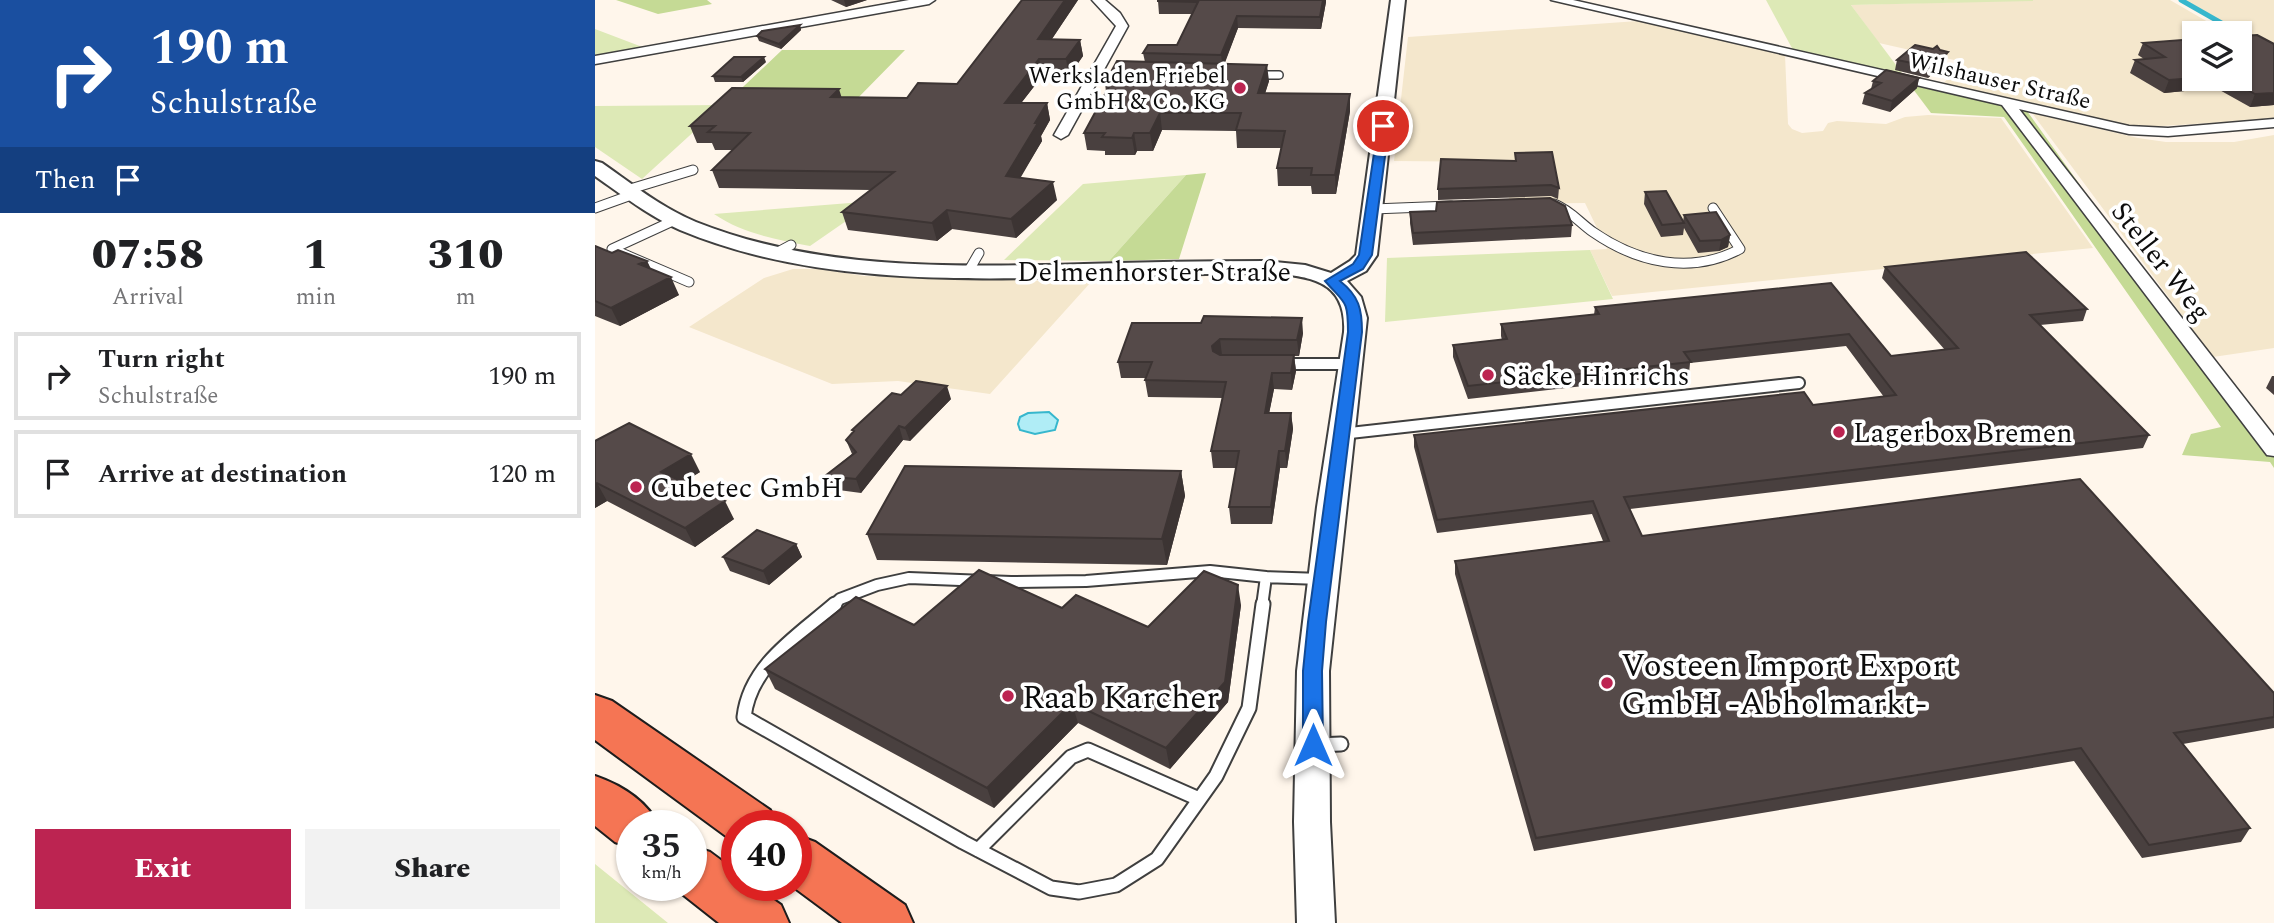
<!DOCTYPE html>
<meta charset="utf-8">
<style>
body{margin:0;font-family:Spectral,serif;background:#f2f2f2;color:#202124;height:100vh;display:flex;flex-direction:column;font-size:26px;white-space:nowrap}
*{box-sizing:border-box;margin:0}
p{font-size:23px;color:#757577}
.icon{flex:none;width:38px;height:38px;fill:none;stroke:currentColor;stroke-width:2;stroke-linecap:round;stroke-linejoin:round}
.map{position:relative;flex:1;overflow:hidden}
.panel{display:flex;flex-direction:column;background:#fff;width:595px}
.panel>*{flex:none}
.top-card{background:#1a4fa0;color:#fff;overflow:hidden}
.fabs{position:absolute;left:1587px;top:21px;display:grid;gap:14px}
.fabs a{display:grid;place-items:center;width:70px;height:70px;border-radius:0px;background:#fff;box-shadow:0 2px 5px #0004;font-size:35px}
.speed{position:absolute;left:21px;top:810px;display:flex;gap:14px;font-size:35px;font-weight:700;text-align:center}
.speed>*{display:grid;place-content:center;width:91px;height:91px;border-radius:50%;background:#fff;box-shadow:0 2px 5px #0004;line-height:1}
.speed small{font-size:18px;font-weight:400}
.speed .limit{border:10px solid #d22;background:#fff;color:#111}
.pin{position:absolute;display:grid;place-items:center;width:60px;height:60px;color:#fff;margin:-30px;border:4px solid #fff;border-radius:50%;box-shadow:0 2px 7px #0007}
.me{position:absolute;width:77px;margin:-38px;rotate:0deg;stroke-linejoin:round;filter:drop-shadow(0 0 5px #0008)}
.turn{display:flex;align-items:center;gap:24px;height:147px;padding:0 35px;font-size:32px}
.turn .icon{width:91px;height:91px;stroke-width:2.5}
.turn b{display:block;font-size:49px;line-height:60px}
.then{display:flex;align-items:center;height:66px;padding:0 35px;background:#0003;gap:14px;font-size:26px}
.eta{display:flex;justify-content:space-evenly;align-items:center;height:119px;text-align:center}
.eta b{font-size:42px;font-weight:800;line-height:49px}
.cta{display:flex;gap:14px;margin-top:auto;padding:14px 35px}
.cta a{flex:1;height:80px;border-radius:0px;background:#bc2451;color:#fff;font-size:28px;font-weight:800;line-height:80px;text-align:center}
.cta a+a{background:#f2f2f2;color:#202124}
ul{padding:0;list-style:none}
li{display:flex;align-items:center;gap:21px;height:88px;margin:0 14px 10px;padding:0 21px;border:4px solid #e0e0e0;border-radius:0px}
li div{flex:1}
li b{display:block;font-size:26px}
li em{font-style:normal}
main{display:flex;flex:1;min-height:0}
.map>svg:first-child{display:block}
</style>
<main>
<section class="panel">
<div class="top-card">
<div class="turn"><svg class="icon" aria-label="right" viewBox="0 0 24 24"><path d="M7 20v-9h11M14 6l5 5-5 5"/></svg><div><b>190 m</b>Schulstraße</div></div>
<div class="then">Then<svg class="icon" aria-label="arrive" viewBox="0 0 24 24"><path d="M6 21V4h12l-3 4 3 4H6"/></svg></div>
</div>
<div class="eta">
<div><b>07:58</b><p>Arrival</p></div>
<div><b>1</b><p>min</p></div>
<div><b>310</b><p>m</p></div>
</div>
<ul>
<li><svg class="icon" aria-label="right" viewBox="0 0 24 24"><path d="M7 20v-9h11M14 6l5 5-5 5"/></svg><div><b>Turn right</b><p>Schulstraße</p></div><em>190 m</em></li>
<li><svg class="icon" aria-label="arrive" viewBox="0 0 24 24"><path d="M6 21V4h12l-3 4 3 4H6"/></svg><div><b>Arrive at destination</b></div><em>120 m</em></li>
</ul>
<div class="cta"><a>Exit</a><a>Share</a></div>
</section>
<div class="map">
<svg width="1679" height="923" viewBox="0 0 1679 923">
<rect width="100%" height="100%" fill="#fff6eb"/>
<!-- farmland -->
<path fill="#f4e7cc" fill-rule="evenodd" d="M1438,0H1575L1632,33L1641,30L1589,0H1679V119L1551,127L1522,124L1347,85L1368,62L1284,43L1256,5ZM1600,33H1645V79H1600Z
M1043,21L1190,55L1193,124L1197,129L1207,133L1228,131L1233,123L1242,121L1291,124L1310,117L1333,115L1406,118L1498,248L1017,296L995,250L1012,249L990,203L915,204L908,162L799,161L813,37Z
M1437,113L1543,138L1571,142H1639L1679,135V348L1618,357Z
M198,269H225L269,276L496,282L395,394L303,381L237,384L94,327L169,278Z"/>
<!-- green -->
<path fill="#dde9b6" d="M1171,0H1438V1L1256,5L1310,77L1198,50Z
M0,29L50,48L0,57Z
M128,105L47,179L0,147V106Z
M591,175L514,261L409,260L488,184Z
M280,201L215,246C181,239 148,234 119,214Z
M995,250L1018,299L790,322L792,258Z
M0,864L73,923H0Z"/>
<!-- forest -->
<path fill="#c5da95" d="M21,0H112L117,4L63,14Z
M187,50H310L256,105L130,104Z
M1315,85L1432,111L1665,436L1679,443V468L1675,462L1587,455L1596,434L1626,427L1409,117L1336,113Z
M611,173L584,259L514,261L591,175Z"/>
<!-- water -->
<path fill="#b0edf6" stroke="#37b7cd" stroke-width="2" d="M454,412L463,420L460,430L440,434L425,430L423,424L425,417L433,413Z"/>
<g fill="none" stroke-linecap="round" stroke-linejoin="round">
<!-- stream -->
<path stroke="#37b7cd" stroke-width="5" d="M1586,0L1658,41"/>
<defs>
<path id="service-far3" d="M659,75H684"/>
<path id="service-far2" d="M32,190L98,170
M959,204C975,210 985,223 998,232C1043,263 1096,275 1145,249L1118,208
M0,208L39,194
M778,209L856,206
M80,220L17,249L94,282
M181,253L196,245
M373,272L384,253"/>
<path id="service-far1" d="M686,364H755
M746,434L1204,383
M671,577L726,579
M238,606L245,599L282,585L314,578L416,582L491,581L615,571L671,577
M667,606L671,577"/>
<path id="service" d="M240,604C202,637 155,665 149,717L368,842L456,888L484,892L521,885L562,859L621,776L654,708L668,604
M721,745L746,744
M383,850L476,757L493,750L604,799"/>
<path id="minor" d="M314,0H340L334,4L0,64V56Z
M497,0H510L525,13L533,26L473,135L466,139L459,135L521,26Z
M956,0H978L1534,126L1573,128L1679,119V127L1573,136L1534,134L1424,109L1679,436V456L1672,455L1407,105Z"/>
<path id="tertiary" d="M796,0H810L782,255L771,271L752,281L766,297L772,318L734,671L735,822L740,923H702L699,822L702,671L722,507L749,332C752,279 713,276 670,273C610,274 549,275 489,277C355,280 212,283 85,230C54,216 27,195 0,176V161L7,163C37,184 67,208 101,222C224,271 360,267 489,264C550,262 610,261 670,261L710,265L736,273L755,261L761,255Z"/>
<path id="motorway" d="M0,695L17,701L175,810L183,826H142V843L139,842L0,740Z
M0,776C26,785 52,801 64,826H37V848L20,842L0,826Z
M201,835L220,842L310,905L318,923H247L197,886H201Z
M96,846L115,852L142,872V886H159L186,905L194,923H124L77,886H96Z"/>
</defs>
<!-- service-far3 casing -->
<use href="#service-far3" stroke="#3f3f3f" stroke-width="10"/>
<!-- service-far2 casing -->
<use href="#service-far2" stroke="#3f3f3f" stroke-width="11"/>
<!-- service-far1 casing -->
<use href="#service-far1" stroke="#3f3f3f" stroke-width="14"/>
<!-- service casing -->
<use href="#service" stroke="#3f3f3f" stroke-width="17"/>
<!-- minor casing -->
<use href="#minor" stroke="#3f3f3f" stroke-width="3"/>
<!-- tertiary casing -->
<use href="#tertiary" stroke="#3f3f3f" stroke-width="4"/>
<!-- motorway casing -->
<use href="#motorway" stroke="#1d1d1d" stroke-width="4"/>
<!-- service-far3 -->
<use href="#service-far3" stroke="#fff" stroke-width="7"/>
<!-- service-far2 -->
<use href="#service-far2" stroke="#fff" stroke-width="9"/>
<!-- service-far1 -->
<use href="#service-far1" stroke="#fff" stroke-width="10"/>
<!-- service -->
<use href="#service" stroke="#fff" stroke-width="13"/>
<!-- minor -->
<use href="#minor" fill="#fff" fill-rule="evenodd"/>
<!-- tertiary -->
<use href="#tertiary" fill="#fff" fill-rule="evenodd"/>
<!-- motorway -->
<use href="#motorway" fill="#f57554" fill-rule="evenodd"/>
</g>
<!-- wall -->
<path fill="#49403f" d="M236,0H272L251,7Z
M427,0H483L457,39L485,40L488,56L474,76L448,75L426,103H452L455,120L446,136L447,141L425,177L462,200L421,238L357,229L342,241L253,230L247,212L276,190L124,188L117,170L137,150H120L117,143H102L95,126L247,97L312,98L362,84Z
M563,1L731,2L726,29L643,28L629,64L674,81L670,93L755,94V111L741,194H717L716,186H683L682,168L686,148H642L641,131L567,130L558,151H542L540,155H510V151L492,150L489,133L511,92L510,83L550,62L548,53L582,45L598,14H564Z
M205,25L206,30L186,49L164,41L162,36Z
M1600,39V79H1645L1679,105L1655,107L1621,88L1569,93L1535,73L1540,60L1549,59L1543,55L1548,43Z
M1302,60L1350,62L1333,78L1300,70Z
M171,62L148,82H120L118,76Z
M1324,78L1322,88L1295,112L1267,104L1270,93L1276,89L1278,81Z
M920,153L964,188L963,199L956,196L843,200V189L920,161Z
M1050,192L1088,222L1089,215L1135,235L1133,247L1124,251L1103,253L1089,228L1088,235L1066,237L1049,204Z
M815,212L977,225L976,237L818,245L815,223Z
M0,246L17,253L52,261L56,269L84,295L25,326L0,316Z
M1290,267L1492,309L1488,321L1445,325L1554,435L1548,448L1035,509L1047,536L1679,693V728L1588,744L1655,828L1646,842L1547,858L1479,761L939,851L860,574V561L1008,541L997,514L842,533L819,447V435L1218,405L1289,397L1251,346L1095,363L1094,374L873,399L858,357V345L907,340L906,336V324L999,315L1000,307L1236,283L1296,356L1350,350L1287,278Z
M606,323L708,333L704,356H699L701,371L697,390L679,389L674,413H696L698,429L692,468H685L677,524H636L634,507L641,468H618L616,451L628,398L553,397L550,380L551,378H526L523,362Z
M1677,376H1679V395L1671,388Z
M306,395L356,399L315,441L308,440L266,493L236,489L230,476L257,454L251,440L258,432L257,430Z
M0,441L105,472L88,482L139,519L100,547L12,501L0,508Z
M586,471L590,496L572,565L282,560L272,534Z
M201,544L207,557L174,585L135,571L128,557Z
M646,605L633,702L575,769L483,723L399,808L180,689L170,669L467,608L553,627Z"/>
<!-- shaded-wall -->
<path fill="#3c3433" d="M249,0H272L251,7Z
M470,0H483L446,55L443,39Z
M728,0H731V2L726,29L725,17Z
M642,16L643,28L628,68L626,55Z
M205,25L206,30L186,49L184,44Z
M485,40L488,56L474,76L471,59Z
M1353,52L1350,62L1333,78L1336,67Z
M169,57L171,62L148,82L146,77Z
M444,59L448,75L413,120L410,103Z
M672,65L674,81L665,110L663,93Z
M1324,78L1322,88L1295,112L1297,101Z
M1600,78V79H1625L1621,88L1569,93L1574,80Z
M244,89L249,105L236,97Z
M1679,93V105L1655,107L1660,94Z
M755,94V111L741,194L740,175Z
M452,103L455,120L446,136L447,141L416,194L411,176L440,123Z
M565,113L567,130L558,151L555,133Z
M539,133L542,151L540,155L537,138Z
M458,182L462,200L421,238L416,219Z
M352,210L357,229L342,241L337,223Z
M1135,235L1133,247L1124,251L1126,240Z
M52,261L60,279L44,264Z
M76,277L84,295L25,326L16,308Z
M707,318L708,333L704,356L702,340Z
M625,339L627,355L619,362L617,346Z
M699,355L701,371L697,390L696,373Z
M677,373L679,389L671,429L670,413Z
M352,386L356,399L315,441L310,428Z
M696,413L698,429L692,468L690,451Z
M304,426L308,440L266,493L261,479Z
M684,451L685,468L677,524L676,507Z
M96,454L105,472L75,491L66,472Z
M586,471L590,496L572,565L567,539Z
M2,483L12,501L0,508V484Z
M130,501L139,519L100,547L90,528Z
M201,544L207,557L174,585L168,571Z
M643,585L646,605L633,702L575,769L571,748Z
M477,703L483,723L399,808L392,788Z"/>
<!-- building -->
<path fill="#554a49" stroke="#3c3433" stroke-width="2" d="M427,0H470L443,39L485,40L471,59H444L410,103H452L440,123H443L411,176L458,182L416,219L352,210L337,223L247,212L299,172L117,170L155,133L113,132L120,126H95L137,88L244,89L236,97L312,98L323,83L362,84Z
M563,0H728L725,17L642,16L626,55L548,53L553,45H582L603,2L563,1Z
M205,25L184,44L162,36L167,31Z
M1662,35L1679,44V93L1660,94L1633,79H1645V36Z
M1600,39V78L1574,80L1540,60L1570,57L1548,43Z
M1320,45L1338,49L1342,46L1345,50L1353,52L1336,67L1302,60Z
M139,57H169L146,77L118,76Z
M522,61L672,65L663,93L755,94L740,175H716L717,168H682L690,131L641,130L646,113H565L555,133H539L537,138L507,137L510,133H489L516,83H510Z
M1291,70L1324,78L1297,101L1270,93L1286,83L1278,81Z
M957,152L964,188L956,185L843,189L846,159L921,161L920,153Z
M1071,191L1089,223L1067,225L1050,192Z
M955,198L970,206L977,225L818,233L815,212L841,211L842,202Z
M1121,212L1135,235L1126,240L1105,241L1089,215Z
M0,246L17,253L23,250L52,261L44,264L76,277L16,308L0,301Z
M1431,252L1492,309L1435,315L1554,435L1029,497L1047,536L1485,479L1679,693V717L1579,733L1655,828L1554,845L1486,748L941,838L860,561L1014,541L998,501L842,520L819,435L1209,392L1218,405L1301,395L1254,334L1089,352L1096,362L873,386L858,345L912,339L906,324L1004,314L1000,307L1236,283L1296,356L1363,348L1290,267Z
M609,316L707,318L702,340L625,339L617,346L618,351L625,355H699L696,373H677L670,413H696L690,451H684L676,507H634L644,451H616L631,382L550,380L557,362H523L537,323H606Z
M321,381L352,386L310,428L304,426L261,479L230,476L261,452L251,440L259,431L257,430L297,393L306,395Z
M34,423L96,454L66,472L130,501L90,528L2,483L0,484V441Z
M310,466L586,471L567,539L272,534Z
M162,530L201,544L168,571L128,557Z
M384,570L467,608L481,595L553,627L609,571L643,585L630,682L571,748L477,703L392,788L170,669L261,597L319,625Z"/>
<!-- route -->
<path fill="#1a73e8" stroke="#114b97" stroke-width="2" d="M788,123L794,126L777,255L768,269L745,281C764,296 767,309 767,332L731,622L727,671L728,745L725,751L718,753L711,751L708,745V671L713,622L753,332C753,299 750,304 730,281L758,264L764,255L783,126Z"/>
<!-- markers -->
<g fill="#bc2451" stroke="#fff" stroke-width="2.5">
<circle cx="645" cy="88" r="7"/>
<circle cx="893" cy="375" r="7"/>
<circle cx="1244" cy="432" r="7"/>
<circle cx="41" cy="487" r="7"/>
<circle cx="1012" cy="683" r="7"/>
<circle cx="413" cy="696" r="7"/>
</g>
<g text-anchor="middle" stroke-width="7" stroke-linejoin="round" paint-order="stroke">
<!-- far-poi labels -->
<g font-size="23" fill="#0c0c0c" stroke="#fff" text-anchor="end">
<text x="631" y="83">Werksladen Friebel<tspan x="631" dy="26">GmbH &amp; Co. KG</tspan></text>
</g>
<!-- far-street labels -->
<g font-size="23" fill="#0c0c0c" stroke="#fff">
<text transform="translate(1405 80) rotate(13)" y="8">Wilshauser Straße</text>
</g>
<!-- street labels -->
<g font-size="28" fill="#0c0c0c" stroke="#fff">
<text transform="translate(1567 261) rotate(52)" y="10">Steller Weg</text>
<text x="559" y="281">Delmenhorster Straße</text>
</g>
<!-- poi labels -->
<g font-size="28" fill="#0c0c0c" stroke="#fff" text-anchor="start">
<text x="907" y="385">Säcke Hinrichs</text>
<text x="1258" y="442">Lagerbox Bremen</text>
<text x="55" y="497">Cubetec GmbH</text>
</g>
<!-- near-poi labels -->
<g font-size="33" fill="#0c0c0c" stroke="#fff" text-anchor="start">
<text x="1026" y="676">Vosteen Import Export<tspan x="1026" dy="38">GmbH -Abholmarkt-</tspan></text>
<text x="427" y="708">Raab Karcher</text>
</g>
</g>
</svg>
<div class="fabs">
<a><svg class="icon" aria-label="layers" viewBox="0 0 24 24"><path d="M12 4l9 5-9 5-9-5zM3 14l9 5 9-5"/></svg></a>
</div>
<div class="speed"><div>35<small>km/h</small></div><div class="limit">40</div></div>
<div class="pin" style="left:788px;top:126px;background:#d93025"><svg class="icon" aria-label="arrive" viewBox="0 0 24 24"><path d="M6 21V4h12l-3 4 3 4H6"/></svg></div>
<svg class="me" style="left:718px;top:745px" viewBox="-20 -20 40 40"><path d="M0-17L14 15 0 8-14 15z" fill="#1a73e8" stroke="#fff" stroke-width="4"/></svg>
</div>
</main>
